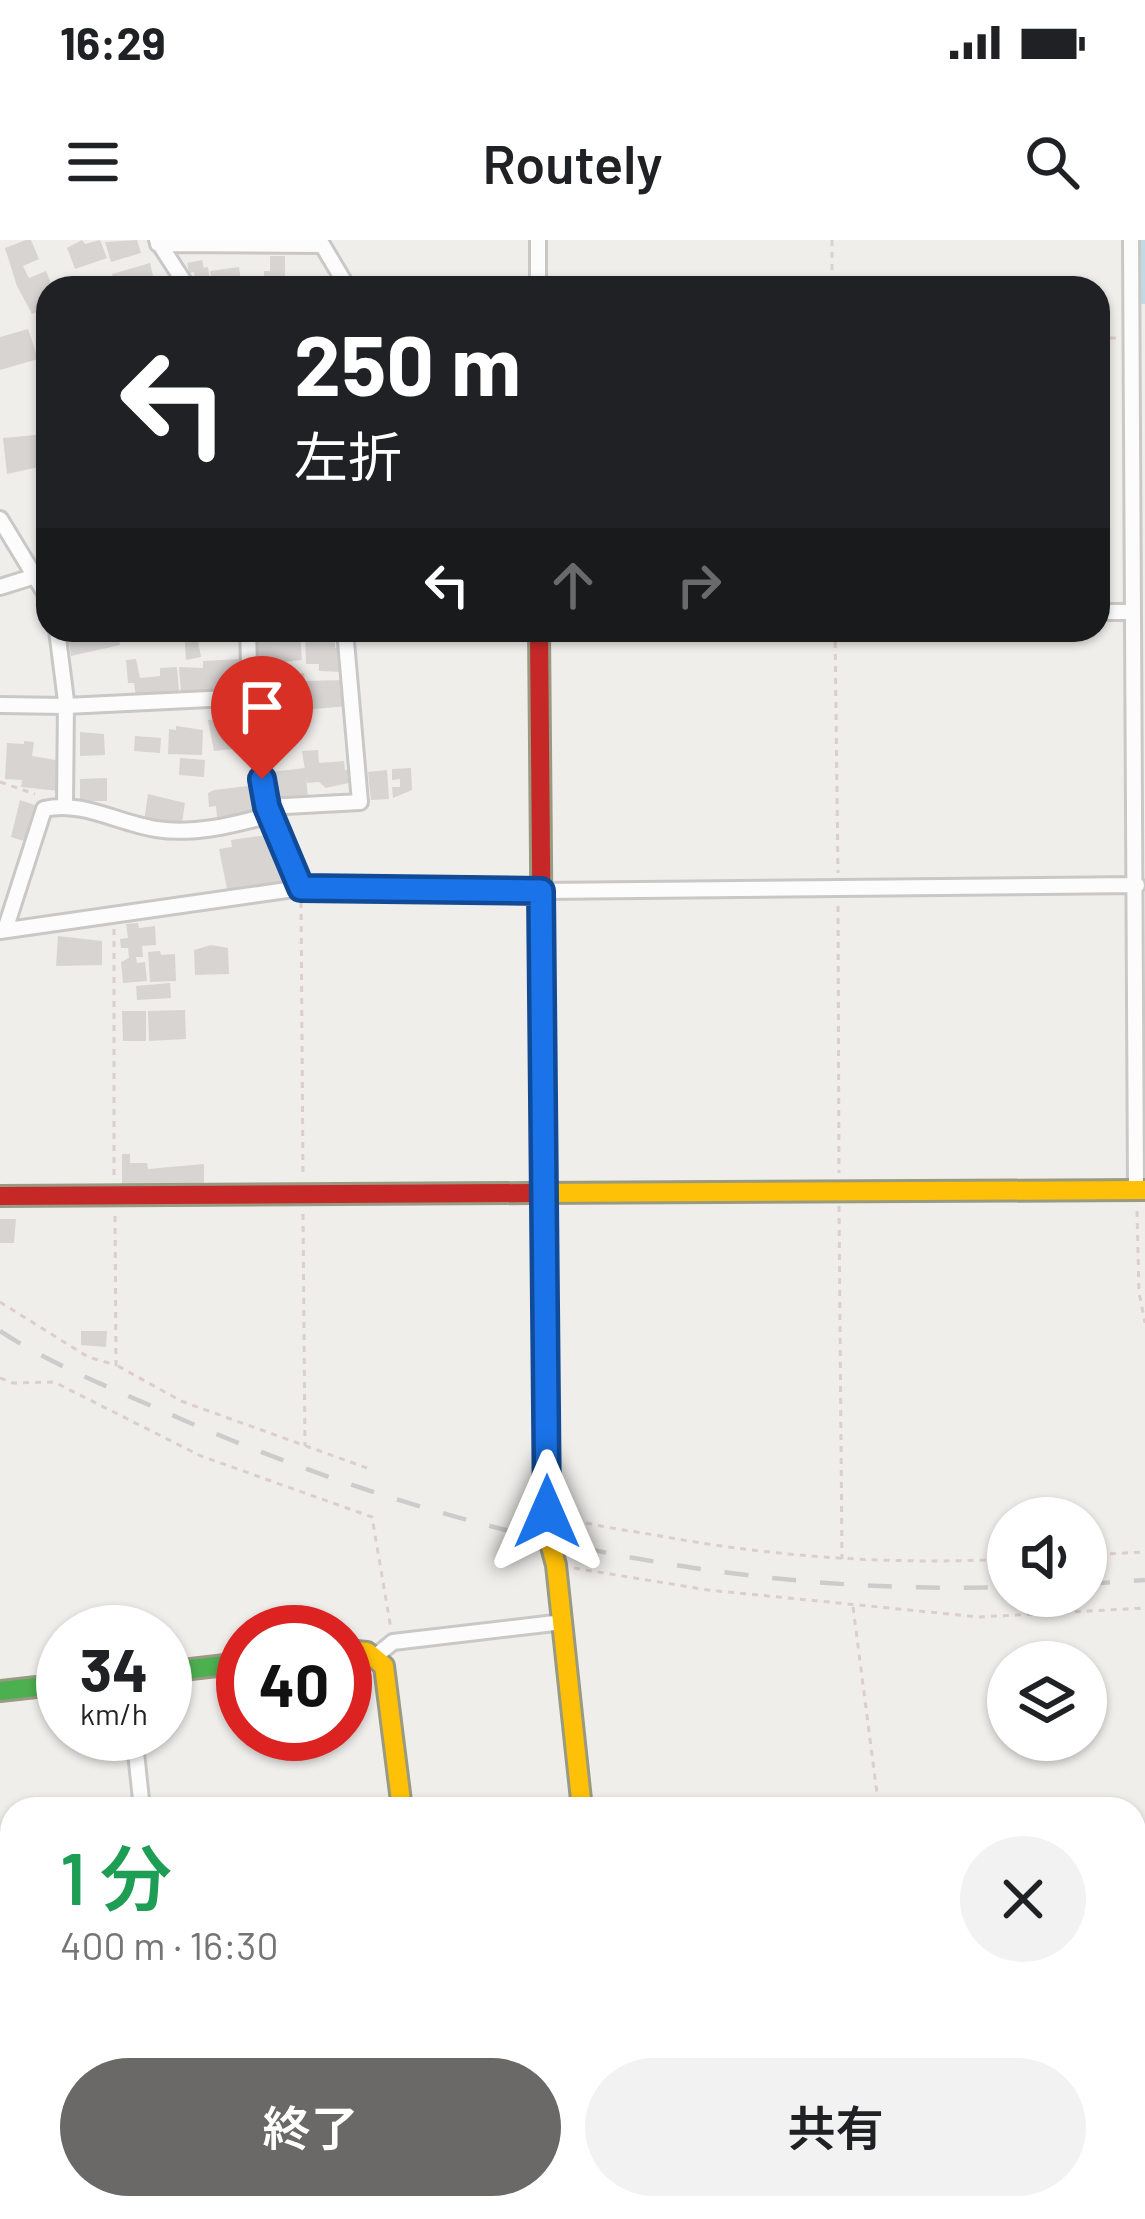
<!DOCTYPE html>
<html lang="ja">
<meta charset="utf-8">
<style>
body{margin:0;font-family:Barlow,"Noto Sans JP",sans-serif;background:#f2f2f2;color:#202124;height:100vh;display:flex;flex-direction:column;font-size:45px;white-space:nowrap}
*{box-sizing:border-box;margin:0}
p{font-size:39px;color:#757577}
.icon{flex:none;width:66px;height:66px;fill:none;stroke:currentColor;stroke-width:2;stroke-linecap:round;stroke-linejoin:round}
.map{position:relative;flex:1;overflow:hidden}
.drawer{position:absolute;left:0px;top:1557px;width:1146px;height:423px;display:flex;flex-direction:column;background:#fff;border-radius:36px 36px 0 0;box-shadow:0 3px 9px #0004}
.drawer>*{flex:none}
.banner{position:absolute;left:36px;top:36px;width:1074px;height:366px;border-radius:36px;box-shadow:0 3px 9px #0004;background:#202124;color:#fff;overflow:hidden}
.tools{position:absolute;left:987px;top:1257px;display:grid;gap:24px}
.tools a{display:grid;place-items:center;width:120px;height:120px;border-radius:50%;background:#fff;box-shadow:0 3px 9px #0004;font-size:60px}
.speed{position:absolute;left:36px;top:1365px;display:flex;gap:24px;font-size:60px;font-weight:700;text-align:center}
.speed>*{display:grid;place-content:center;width:156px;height:156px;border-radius:50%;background:#fff;box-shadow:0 3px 9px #0004;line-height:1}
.speed small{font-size:30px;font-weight:400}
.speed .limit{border:18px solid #d22;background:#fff;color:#111}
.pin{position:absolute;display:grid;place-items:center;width:102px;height:102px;color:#fff;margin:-123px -51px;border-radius:50% 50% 50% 0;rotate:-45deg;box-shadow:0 0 12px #0007}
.pin .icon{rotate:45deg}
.me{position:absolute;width:132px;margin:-66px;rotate:0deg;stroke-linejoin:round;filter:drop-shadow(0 0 9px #0008)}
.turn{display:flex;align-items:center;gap:42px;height:252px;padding:0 60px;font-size:54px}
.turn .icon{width:156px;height:156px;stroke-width:2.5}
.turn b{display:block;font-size:84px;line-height:102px}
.lanes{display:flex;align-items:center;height:114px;padding:0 60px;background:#0003;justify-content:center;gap:60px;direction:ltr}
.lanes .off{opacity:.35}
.round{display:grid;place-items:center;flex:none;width:126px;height:126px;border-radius:63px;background:#f2f2f2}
.overview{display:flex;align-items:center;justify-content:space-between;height:204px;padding:0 60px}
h1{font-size:72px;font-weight:600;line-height:90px;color:#1e9e55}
.action{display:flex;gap:24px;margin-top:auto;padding:24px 60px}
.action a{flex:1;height:138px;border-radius:72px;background:#6a6968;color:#fff;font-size:48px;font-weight:600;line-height:138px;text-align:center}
.action a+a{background:#f2f2f2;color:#202124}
.status{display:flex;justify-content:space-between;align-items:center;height:84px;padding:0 60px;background:#fff;direction:ltr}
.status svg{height:33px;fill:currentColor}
header{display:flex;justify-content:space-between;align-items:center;height:156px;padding:0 60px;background:#fff;font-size:54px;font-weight:600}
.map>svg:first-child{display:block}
</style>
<div class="status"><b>16:29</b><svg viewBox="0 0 49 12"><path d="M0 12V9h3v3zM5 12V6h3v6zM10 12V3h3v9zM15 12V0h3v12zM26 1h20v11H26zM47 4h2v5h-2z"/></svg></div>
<header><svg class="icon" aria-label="menu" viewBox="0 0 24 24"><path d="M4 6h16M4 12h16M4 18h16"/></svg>Routely<svg class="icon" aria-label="search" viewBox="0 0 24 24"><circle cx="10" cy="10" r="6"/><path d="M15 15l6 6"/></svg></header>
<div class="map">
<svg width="1145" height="1979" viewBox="0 0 1145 1979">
<rect width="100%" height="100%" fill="#f0eeeb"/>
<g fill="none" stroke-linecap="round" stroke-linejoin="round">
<!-- river -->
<path stroke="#bfdbe3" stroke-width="30" d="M1144,0L1145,49"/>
</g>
<!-- building -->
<path fill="#d7d4d2" d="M26,0H31L39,19L23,26L29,38L46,31L53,48H48V67L32,74L17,46L5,8Z
M82,0L85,4L100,0L107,18L75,29L67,8Z
M137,0L141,13L111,22L105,2Z
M270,16H285V44L264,45V31H270Z
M202,20L204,28L208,27L211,48L196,44L194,32L189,33L187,23Z
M150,23L153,36L140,38L142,48H78L113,39L112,34Z
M239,27L242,48H213L210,31Z
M28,89L38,119L0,130V97Z
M47,194L48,225L7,234L3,198Z
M67,390H118L120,405L71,416Z
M184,390H196L201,417L186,420Z
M264,392L265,397L300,394L302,420L274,423L277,447L257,449L253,394Z
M305,395H335V408H343L342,432L319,431V424H306Z
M136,419L140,438L160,436V428L177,427L179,452L136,458L134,443H128L126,420Z
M240,419L242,445L223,447V451L181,452L179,427L203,428V421Z
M285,429H291L292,434L304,433L305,441L345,440L348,466L259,474L257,451L286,449Z
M217,479L218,483L228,482V488L249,486L251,507L214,511L208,480Z
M176,486L203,490L202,515L168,514L169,489L176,490Z
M80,492L104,494L105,515L80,516Z
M135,496L161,498L160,513L134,511Z
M24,501L34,502L32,516L62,521L59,551L21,547L22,540L5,539L7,503L24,504Z
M318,510L319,523L344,521L345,530H352L353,542L326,548L319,542L307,543L302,511Z
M180,518L205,520L204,537L179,535Z
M305,528L308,557L270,558L267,537H272L271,532Z
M411,528L412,550L393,558L392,547H400V539L392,540V529Z
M387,530L389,559L371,560L368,532Z
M107,538V561H80V539Z
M256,545L259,572L217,577L216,566L209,567L208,553L214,550Z
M148,554L185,563L182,583L144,582Z
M20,560L35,565L24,601L11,597Z
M267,595L268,604H274L276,617H280L284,641L227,649L219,609L232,607L231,600Z
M138,683L139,688L155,686L156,705L142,706L143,717H136L137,723L145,722L147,741L123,743L121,722L129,718L128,708H121L120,699L128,698L126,684Z
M58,696L102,701V725L56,726Z
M211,705L228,708L229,734L195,735L194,710Z
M160,711L161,715L175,714L176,741L150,742L148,712Z
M170,743L171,758L137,760L136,746Z
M185,770L186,799L149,801L148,771Z
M122,771H146V801H123Z
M122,914H130V923H147L148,929L204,924V945H122Z
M0,979H16L14,1003H0Z
M81,1091H107L106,1107L81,1105Z"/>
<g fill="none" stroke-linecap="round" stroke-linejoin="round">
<defs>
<path id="street" d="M157,0L188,48
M538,0V48
M1131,0L1136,951
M320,1L348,48
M158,4L322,5
M0,279L48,358
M0,347L48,332
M1098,372H1130
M57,390L66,461L65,564
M248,390L250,457L267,567L301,648
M0,465L66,466L250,457
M267,567L360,562L345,390
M5,690L44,569C81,560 118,583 156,589C194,595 233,585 270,575
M0,691L301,648L541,651L1137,645
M377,1415L393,1402L563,1382
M134,1494L142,1569
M0,1629L12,1647
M0,1734H12
M111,1968L210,1979
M628,1968L629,1979
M10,1979L16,1968"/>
<path id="fast" d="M165,1432L243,1423
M0,1451L63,1444
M450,1968L451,1979"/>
<path id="slow" d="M543,847L546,1288L556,1325L582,1569
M532,953L1145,950
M345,1410L367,1412L384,1426L402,1569"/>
<path id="jam" d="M539,390L543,847
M0,956L532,953"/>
</defs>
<!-- street casing -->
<use href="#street" stroke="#c9c8c7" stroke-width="20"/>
<!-- fast casing -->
<use href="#fast" stroke="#999a82" stroke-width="24"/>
<!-- slow casing -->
<use href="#slow" stroke="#999a82" stroke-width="24"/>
<!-- jam casing -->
<use href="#jam" stroke="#999a82" stroke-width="24"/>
<!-- path -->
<path stroke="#dccecd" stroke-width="3" stroke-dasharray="6 6" stroke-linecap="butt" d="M832,0V48
M1098,98H1116
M835,390L838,633
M0,542L35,554
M301,662L303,934
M838,666L839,933
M114,689V937
M839,966L842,1319
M1137,971L1139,1052L1145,1083
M303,974L305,1206
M0,1062L88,1117L116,1125L115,971
M118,1126L181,1161L367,1228
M0,1138L13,1143L54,1142L201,1216L372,1277L391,1389
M563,1277C593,1286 625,1290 655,1295C772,1317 890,1325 1008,1319
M1086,1315L1145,1312
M574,1328L708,1350L979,1377L1145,1368
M853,1367L879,1569
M1134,1593L1145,1591
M925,1968L927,1979"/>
<!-- street -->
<use href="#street" stroke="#fdfcfc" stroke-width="14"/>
<!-- fast -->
<use href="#fast" stroke="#4caf50" stroke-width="18"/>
<!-- slow -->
<use href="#slow" stroke="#ffc107" stroke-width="18"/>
<!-- jam -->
<use href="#jam" stroke="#c62828" stroke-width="18"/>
<!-- rail -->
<path stroke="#ccc" stroke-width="4.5" stroke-dasharray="24 24" stroke-linecap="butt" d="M0,1091C55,1127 121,1152 181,1179C439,1291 725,1356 1008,1347
M1086,1344L1145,1340"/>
</g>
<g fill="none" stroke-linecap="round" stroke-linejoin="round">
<defs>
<path id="route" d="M262,539L267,567L301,648L541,651L547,1272"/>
</defs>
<!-- route casing -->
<use href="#route" stroke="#114b97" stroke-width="30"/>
<!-- route -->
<use href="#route" stroke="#1a73e8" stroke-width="21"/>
</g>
</svg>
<div class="tools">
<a><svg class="icon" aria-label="sound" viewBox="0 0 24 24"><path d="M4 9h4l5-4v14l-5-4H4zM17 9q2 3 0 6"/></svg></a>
<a><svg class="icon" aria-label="layers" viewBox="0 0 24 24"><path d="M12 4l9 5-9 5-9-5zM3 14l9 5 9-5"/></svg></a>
</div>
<div class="speed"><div>34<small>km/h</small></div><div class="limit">40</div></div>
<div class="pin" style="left:262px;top:539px;background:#d93025"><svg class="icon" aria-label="arrive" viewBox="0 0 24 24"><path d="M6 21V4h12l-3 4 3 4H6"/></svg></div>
<svg class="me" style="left:547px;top:1272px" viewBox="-20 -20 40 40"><path d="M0-17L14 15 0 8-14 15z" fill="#1a73e8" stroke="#fff" stroke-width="4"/></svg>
<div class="banner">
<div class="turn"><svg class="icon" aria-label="left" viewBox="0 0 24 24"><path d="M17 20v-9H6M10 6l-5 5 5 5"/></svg><div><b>250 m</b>左折</div></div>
<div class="lanes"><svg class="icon" aria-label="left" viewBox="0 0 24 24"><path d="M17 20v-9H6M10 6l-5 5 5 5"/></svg><svg class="icon off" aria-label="ahead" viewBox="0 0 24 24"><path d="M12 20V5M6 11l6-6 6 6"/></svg><svg class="icon off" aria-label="right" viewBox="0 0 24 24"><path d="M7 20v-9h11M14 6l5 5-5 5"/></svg></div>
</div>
<section class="drawer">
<div class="overview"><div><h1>1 分</h1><p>400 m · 16:30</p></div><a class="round"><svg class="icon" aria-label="close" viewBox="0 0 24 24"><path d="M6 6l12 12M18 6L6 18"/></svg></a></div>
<div class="action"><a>終了</a><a>共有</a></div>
</section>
</div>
